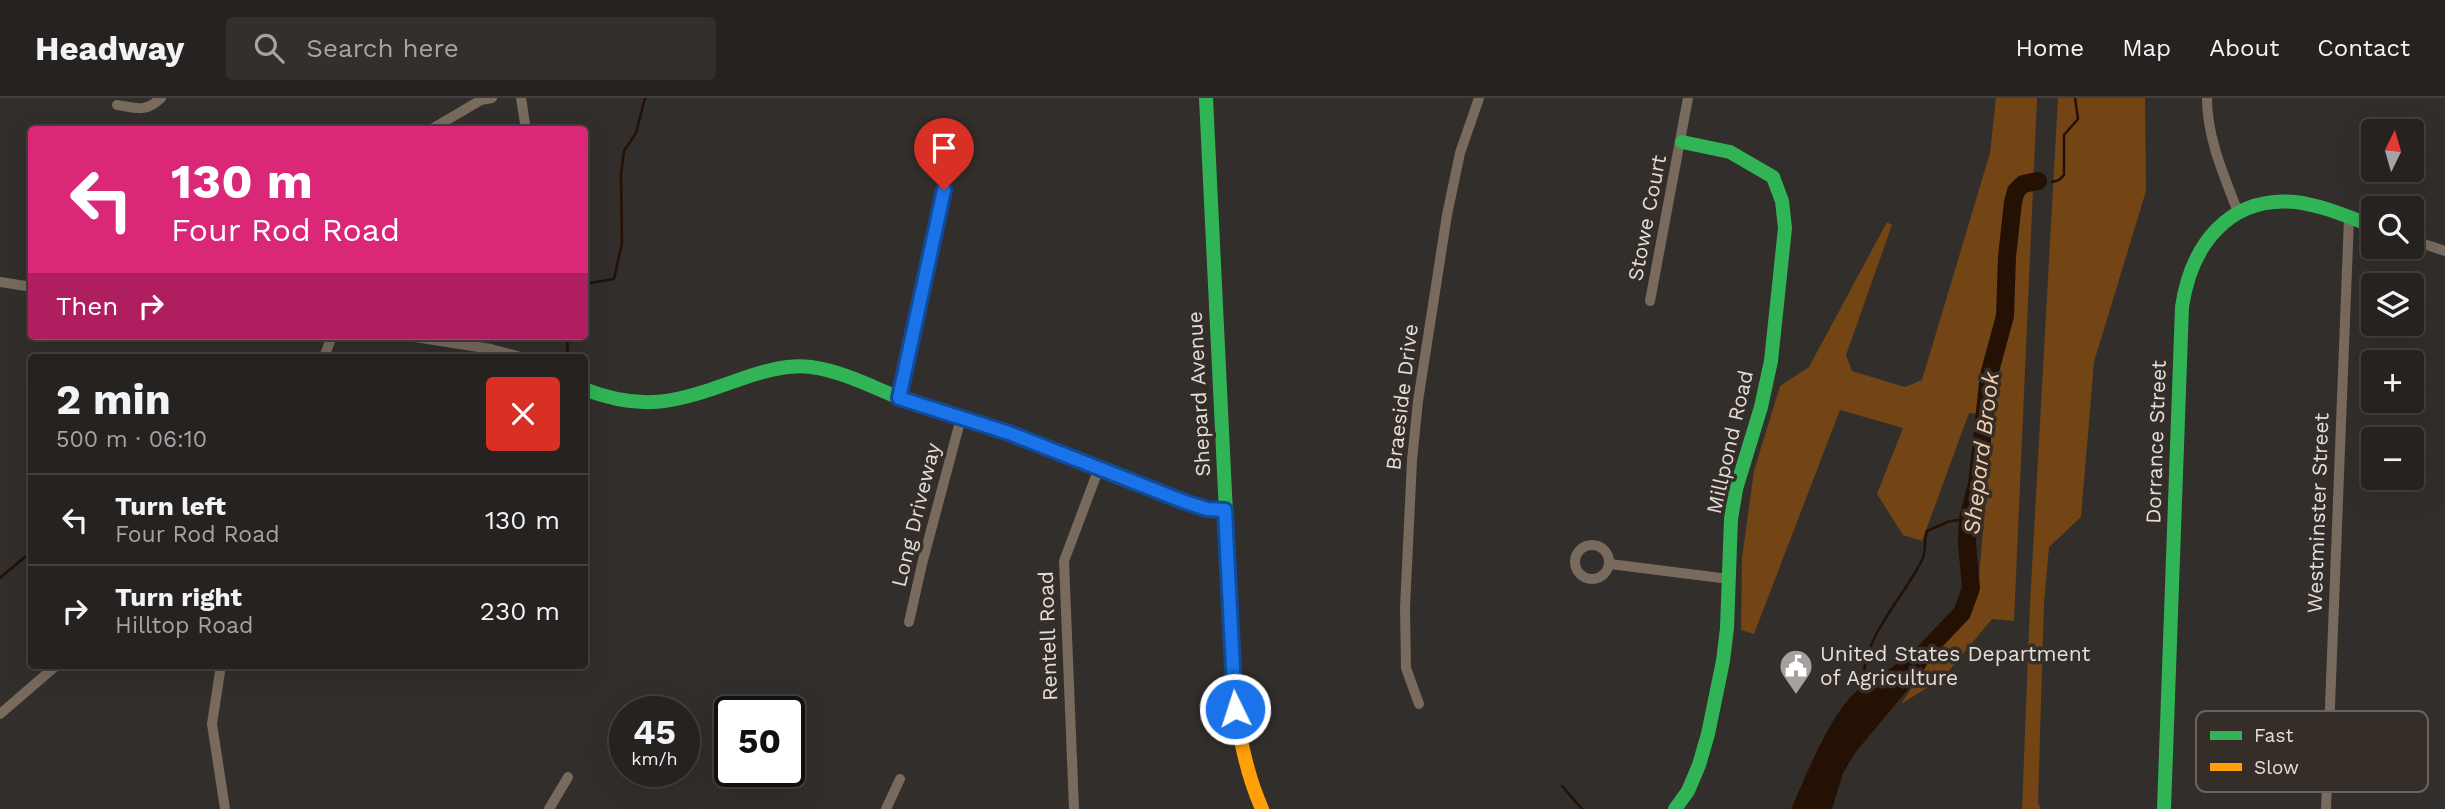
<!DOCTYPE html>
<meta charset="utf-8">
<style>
body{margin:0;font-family:"Work Sans",sans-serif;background:#322f2d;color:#f1f3f6;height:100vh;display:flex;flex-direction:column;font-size:26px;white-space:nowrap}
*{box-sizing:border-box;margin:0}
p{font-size:23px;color:#a4a4a5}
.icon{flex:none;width:38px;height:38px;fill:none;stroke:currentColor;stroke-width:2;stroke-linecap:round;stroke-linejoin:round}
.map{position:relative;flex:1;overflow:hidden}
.sheet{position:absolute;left:28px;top:256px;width:560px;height:315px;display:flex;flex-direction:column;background:#262220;border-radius:7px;box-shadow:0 7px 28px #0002,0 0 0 2px #423f3e}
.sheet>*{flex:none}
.guide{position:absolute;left:28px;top:28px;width:560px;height:214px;border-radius:7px;box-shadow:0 7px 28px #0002,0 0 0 2px #423f3e;background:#db2777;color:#fff;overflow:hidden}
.needle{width:46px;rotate:5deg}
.controls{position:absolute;left:2361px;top:21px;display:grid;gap:14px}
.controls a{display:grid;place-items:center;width:63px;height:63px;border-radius:7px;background:#262220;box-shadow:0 7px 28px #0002,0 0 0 2px #423f3e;font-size:35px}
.speed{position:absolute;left:609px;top:598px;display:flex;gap:14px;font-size:35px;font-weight:700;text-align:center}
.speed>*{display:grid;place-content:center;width:91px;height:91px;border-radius:50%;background:#262220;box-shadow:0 7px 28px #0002,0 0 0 2px #423f3e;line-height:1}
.speed small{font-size:18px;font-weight:400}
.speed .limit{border:4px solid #111;border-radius:10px;background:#fff;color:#111}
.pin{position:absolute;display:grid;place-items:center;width:60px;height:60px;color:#fff;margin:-72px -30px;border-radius:50% 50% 50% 0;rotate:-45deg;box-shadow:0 0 7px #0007}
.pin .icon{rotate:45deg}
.me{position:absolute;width:77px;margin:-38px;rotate:356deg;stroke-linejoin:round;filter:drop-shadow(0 0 5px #0008)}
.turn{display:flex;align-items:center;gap:24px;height:147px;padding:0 28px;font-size:32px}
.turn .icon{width:91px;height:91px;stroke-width:2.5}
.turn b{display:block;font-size:49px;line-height:60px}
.then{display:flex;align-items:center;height:66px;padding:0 28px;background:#0003;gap:14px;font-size:26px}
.round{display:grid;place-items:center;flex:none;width:74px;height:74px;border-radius:7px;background:#322f2d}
.summary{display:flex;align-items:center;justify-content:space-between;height:119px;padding:0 28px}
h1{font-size:42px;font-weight:700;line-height:52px}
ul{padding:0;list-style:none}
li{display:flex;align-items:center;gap:21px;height:91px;padding:0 28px;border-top:2px solid #423f3e}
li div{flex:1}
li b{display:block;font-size:26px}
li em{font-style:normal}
header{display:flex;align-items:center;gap:42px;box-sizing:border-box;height:98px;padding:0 35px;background:#262220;border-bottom:2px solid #423f3e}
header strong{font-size:33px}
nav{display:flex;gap:38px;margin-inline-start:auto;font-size:24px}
.search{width:490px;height:63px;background:#322f2d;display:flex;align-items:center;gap:18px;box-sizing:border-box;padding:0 24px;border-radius:7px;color:#a4a4a5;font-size:26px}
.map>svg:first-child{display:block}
</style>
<header>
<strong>Headway</strong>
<div class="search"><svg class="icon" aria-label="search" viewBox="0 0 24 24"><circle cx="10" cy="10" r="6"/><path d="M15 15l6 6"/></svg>Search here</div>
<nav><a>Home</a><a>Map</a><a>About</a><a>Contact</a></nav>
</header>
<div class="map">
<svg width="2445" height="711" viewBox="0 0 2445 711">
<rect width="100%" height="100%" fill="#322e2b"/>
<!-- forest -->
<path fill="#734515" d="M1996,0H2037L2014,523L1992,521L1943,580L1901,606L1978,491L1993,317L1969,315L1922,443L1903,437L1877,396L1903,330L1840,312L1754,536L1741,532L1742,460L1754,373L1780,288L1809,269L1887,124L1892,127L1846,257L1852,273L1905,289L1922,282L1990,55Z
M2058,0H2145L2146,93L2094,264L2081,419L2049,449L2044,505L2038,705L2041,711H2022L2030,506Z"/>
<!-- water -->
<path fill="#241104" d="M1936,544L1924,572L1855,655L1843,675L1832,711H1791C1805,681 1839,590 1873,584L1909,556Z"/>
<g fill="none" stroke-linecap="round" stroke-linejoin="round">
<!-- stream -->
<path stroke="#241104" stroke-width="2.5" d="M2052,84L2059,82L2064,77V37L2078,21L2075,0
M584,186L614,181L622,145L621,76L624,53L636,35L645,0
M567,238L568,259
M0,480L32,453
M1865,590C1856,545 1905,499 1923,460C1926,452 1924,442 1927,433L1950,423L1968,421
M1562,688L1582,711"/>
<!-- river -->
<path stroke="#241104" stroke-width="18" d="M1920,559L1962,515L1971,490L1967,445L1968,421L1977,386L1989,277L2005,218L2007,159L2013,104L2016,93L2023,86L2038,83"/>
<!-- street -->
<path stroke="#786a5d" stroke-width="10" d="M521,0L526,32
M2207,0C2207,40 2224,78 2238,114
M117,7C137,10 145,15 161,0
M430,32L481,2L492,0
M2412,142L2445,153
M0,184L32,189
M1650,203L1688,0
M409,238L491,251L521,259
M324,259L332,238
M899,300L951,56
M1575 464a17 17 0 1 1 34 0a17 17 0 1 1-34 0Z
M1610,466L1729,481
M909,524L922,466L961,320
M221,567L212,626L225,711
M1419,606L1406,570L1405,510L1412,362L1418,303L1447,117L1460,55L1479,0
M0,616L57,567
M549,711L568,679
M886,711L900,681
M1074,711L1064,463L1099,370
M2326,711L2349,120"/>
<!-- fast -->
<path stroke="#30b455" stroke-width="14" d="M1206,0L1228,457
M584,291C645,315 679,303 738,282C761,274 786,266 811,269C848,274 881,294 915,306C946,317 977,324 1007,334C1067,355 1126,381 1185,404L1207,411L1225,412
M1675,711L1688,693L1699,667L1708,636L1723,563L1727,530L1731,421L1736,391L1761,309L1771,263L1785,130L1782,103L1773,79L1730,54L1682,44
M2164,711L2182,209C2191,148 2228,98 2295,104C2322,107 2348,119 2373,128"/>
<!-- slow -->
<path stroke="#ff9f0a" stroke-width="14" d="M1228,457C1232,542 1227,631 1262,711"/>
</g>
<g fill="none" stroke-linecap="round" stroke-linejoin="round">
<defs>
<path id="route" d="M944,92L899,300L1009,335L1185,404L1207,411L1225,412L1235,611"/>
</defs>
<!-- route casing -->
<use href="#route" stroke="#114b97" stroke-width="18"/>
<!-- route -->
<use href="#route" stroke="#1a73e8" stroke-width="12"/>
</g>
<!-- icons -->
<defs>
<symbol id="civic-pin" viewBox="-11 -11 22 30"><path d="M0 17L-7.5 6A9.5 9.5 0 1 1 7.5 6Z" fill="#a5a09d" stroke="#352e28"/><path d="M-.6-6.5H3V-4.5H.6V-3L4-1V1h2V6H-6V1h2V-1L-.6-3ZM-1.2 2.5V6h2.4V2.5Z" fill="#fff"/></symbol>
</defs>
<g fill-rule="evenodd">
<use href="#civic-pin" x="1777" y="549" width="38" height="52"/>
</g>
<g text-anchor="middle" stroke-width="7" stroke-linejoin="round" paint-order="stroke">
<!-- street labels -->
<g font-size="21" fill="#e3deda" stroke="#352e28">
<text transform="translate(1647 120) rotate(-79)" y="7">Stowe Court</text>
<text transform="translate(1199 296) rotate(-93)" y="7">Shepard Avenue</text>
<text transform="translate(1402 299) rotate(-83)" y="7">Braeside Drive</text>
<text transform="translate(1730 344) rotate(-77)" y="7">Millpond Road</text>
<text transform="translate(2156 344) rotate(-88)" y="7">Dorrance Street</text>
<text transform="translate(2318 415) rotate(-88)" y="7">Westminster Street</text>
<text transform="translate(916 417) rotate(-76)" y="7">Long Driveway</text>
<text transform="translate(1048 538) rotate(-92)" y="7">Rentell Road</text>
</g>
<!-- poi labels -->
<g font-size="21" fill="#e3deda" stroke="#352e28" text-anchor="start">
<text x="1820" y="563">United States Department<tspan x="1820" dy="24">of Agriculture</tspan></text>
</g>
<!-- water labels -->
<g font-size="23" font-style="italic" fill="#f4cdae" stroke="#352e28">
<text transform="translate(1981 355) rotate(-83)" y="8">Shepard Brook</text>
</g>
</g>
<!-- legend -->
<rect x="2196" y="613" width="232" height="81" rx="10" fill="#352e28" stroke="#69635d" stroke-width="2"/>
<rect x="2210" y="633" width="32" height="9" fill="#30b455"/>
<rect x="2210" y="665" width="32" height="8" fill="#ff9f0a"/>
<g font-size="19" fill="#e3deda">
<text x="2254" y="644">Fast</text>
<text x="2254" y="676">Slow</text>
</g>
</svg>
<div class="controls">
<a><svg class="needle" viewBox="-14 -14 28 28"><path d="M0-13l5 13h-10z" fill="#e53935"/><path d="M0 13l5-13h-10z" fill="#a4a4a5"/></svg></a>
<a><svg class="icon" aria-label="search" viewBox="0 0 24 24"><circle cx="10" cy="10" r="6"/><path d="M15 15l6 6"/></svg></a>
<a><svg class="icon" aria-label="layers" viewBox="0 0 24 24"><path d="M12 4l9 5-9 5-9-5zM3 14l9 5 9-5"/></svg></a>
<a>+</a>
<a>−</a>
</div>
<div class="speed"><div>45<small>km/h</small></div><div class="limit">50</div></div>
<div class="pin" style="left:944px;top:92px;background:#d93025"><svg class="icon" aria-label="arrive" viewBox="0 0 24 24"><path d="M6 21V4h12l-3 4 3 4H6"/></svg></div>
<svg class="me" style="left:1235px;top:611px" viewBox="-20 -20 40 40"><circle r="17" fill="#1a73e8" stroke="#fff" stroke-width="3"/><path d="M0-11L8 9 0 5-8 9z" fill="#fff"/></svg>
<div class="guide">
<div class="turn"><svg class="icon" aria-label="left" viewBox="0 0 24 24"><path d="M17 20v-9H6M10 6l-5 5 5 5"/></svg><div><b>130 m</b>Four Rod Road</div></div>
<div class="then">Then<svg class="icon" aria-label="right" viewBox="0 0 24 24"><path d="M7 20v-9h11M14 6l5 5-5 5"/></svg></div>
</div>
<section class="sheet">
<div class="summary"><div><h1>2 min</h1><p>500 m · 06:10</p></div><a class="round" style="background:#d93025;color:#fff"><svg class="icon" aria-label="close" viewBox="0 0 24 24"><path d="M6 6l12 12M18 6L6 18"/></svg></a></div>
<ul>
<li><svg class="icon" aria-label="left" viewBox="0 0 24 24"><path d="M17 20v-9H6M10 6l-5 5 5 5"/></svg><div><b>Turn left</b><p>Four Rod Road</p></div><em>130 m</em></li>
<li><svg class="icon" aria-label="right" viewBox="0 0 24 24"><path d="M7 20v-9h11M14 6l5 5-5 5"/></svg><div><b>Turn right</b><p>Hilltop Road</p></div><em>230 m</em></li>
</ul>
</section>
</div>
